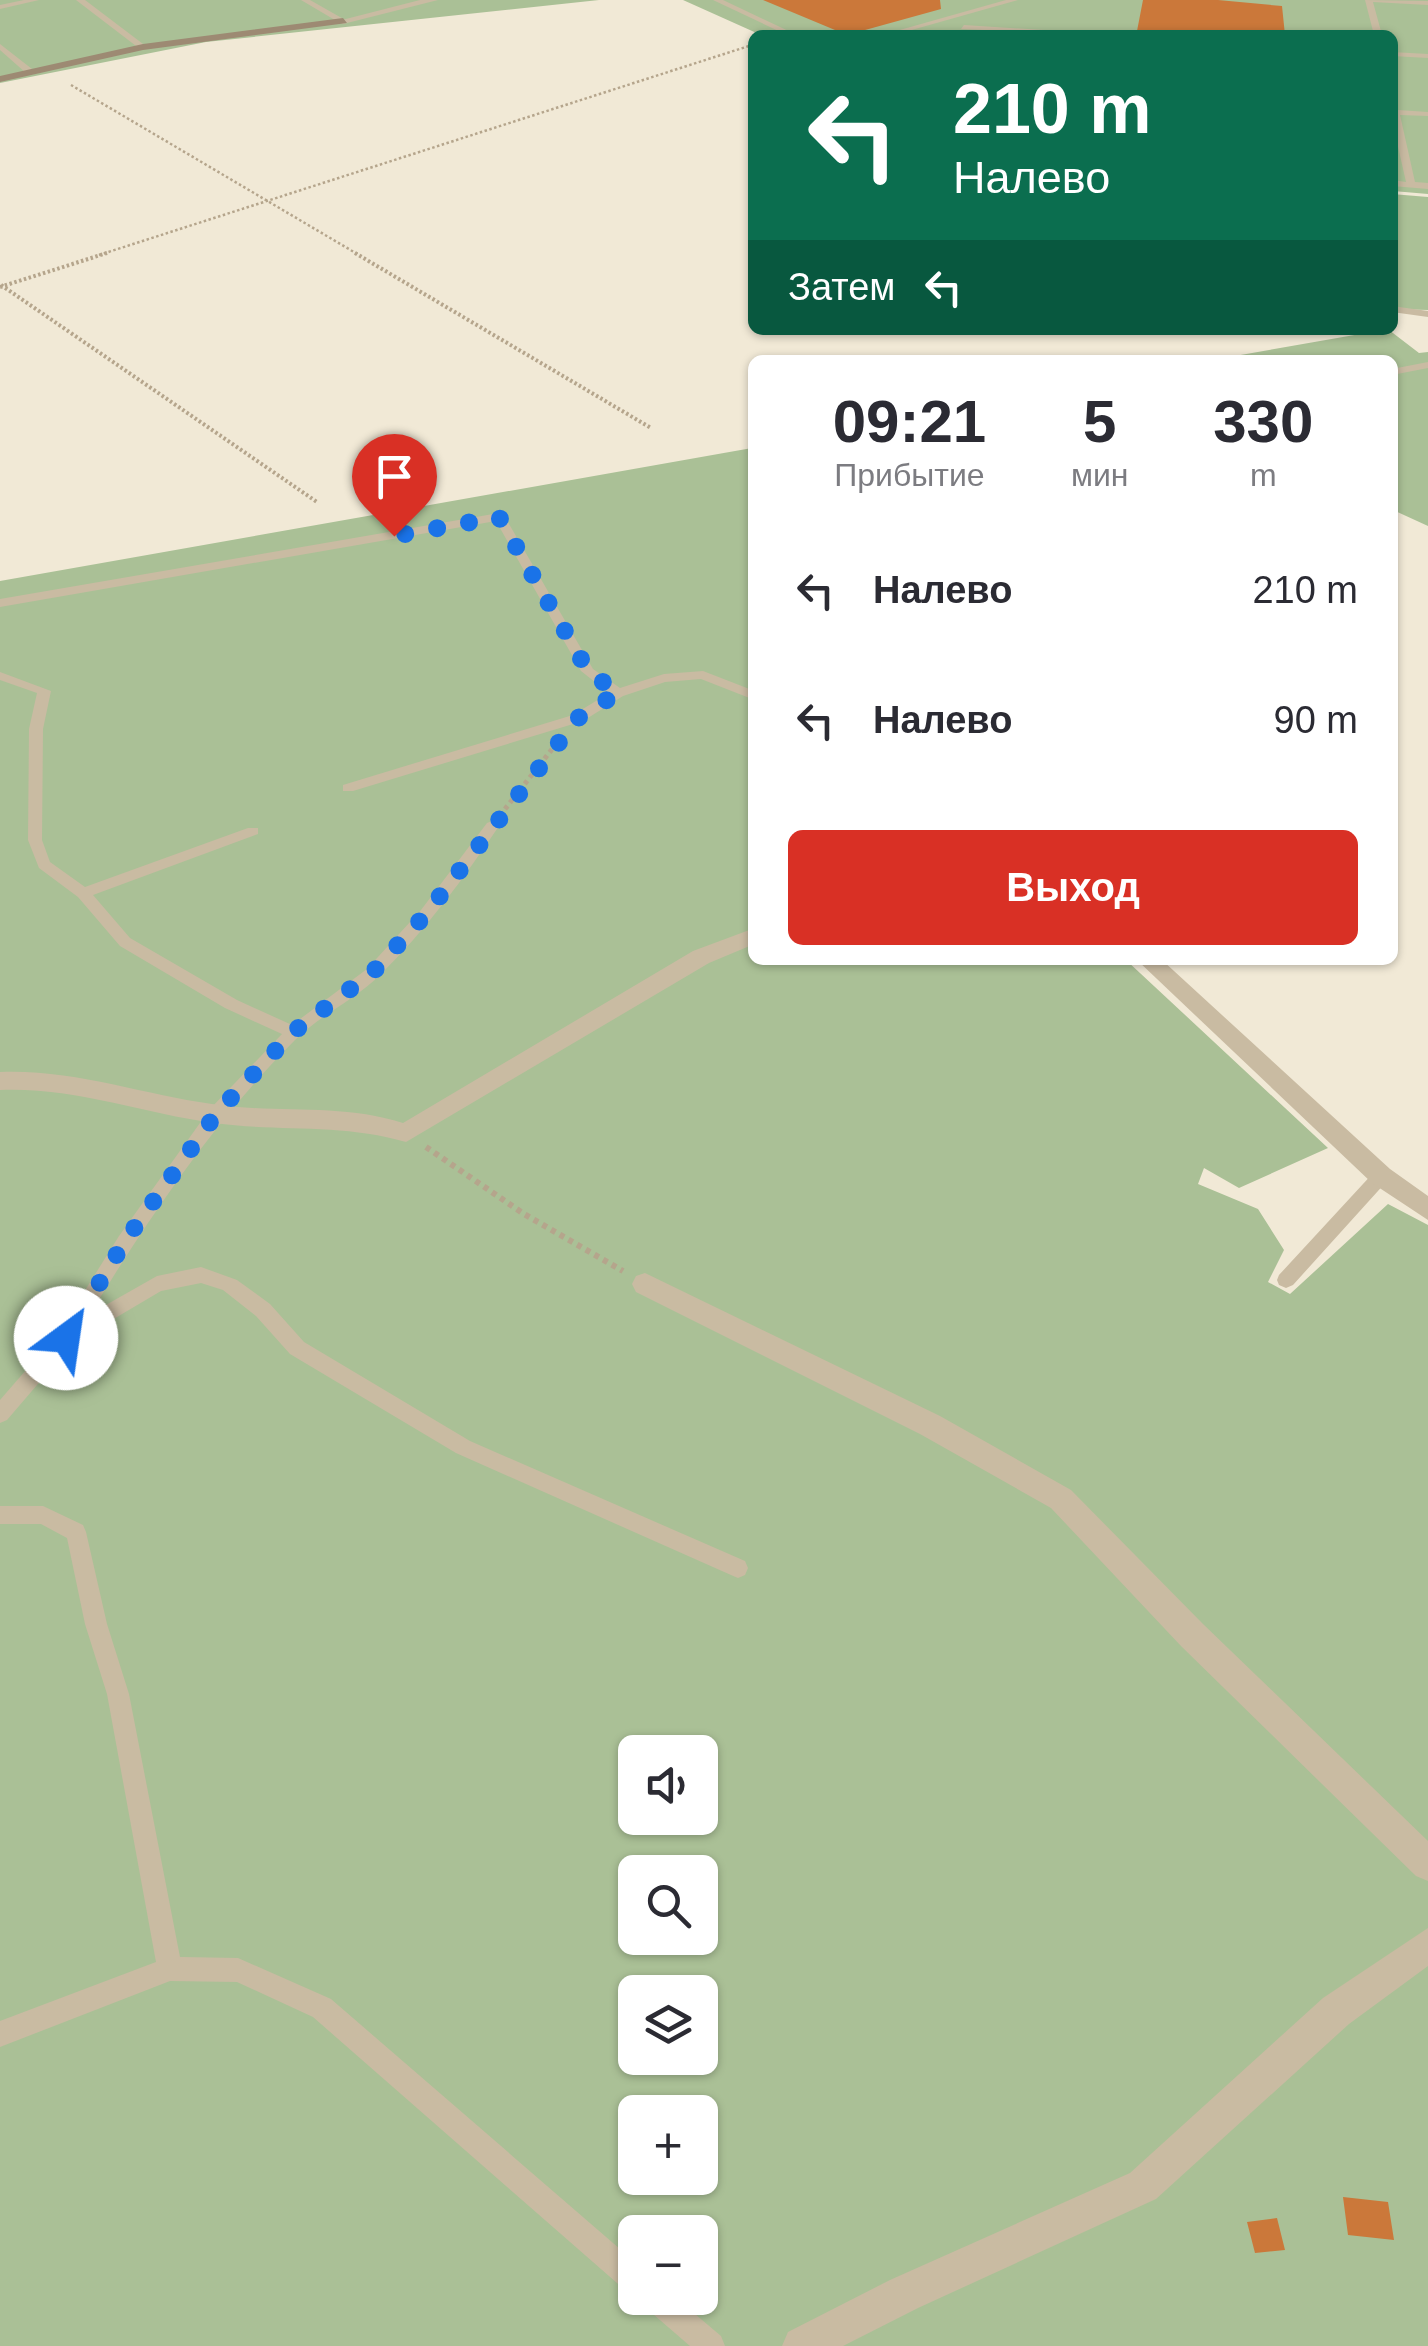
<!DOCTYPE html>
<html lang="ru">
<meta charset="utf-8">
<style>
body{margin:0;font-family:Helvetica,sans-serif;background:#f2f2f3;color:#2b2b33;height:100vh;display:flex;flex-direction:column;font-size:38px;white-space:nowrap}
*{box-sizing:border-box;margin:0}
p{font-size:32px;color:#7c7c81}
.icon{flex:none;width:55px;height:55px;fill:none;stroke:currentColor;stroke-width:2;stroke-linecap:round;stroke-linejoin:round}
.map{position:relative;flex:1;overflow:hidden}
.side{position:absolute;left:748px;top:355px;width:650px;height:610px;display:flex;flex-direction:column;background:#fff;border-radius:15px;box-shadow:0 2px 8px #0004}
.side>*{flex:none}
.top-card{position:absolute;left:748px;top:30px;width:650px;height:305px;border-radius:15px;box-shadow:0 2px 8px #0004;background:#0b6e4f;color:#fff;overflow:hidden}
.tools{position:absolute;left:618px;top:1735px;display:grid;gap:20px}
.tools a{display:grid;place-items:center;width:100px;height:100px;border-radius:15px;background:#fff;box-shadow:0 2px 8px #0004;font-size:50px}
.pin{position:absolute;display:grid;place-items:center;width:85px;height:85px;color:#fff;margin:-102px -42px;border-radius:50% 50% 50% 0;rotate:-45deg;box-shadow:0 0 10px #0007}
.pin .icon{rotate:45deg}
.me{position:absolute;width:110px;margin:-55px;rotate:31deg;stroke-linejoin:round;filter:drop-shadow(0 0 8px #0008)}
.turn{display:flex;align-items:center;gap:35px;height:210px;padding:0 40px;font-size:45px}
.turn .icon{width:130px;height:130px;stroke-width:2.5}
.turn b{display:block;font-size:70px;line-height:85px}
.then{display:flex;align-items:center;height:95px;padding:0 40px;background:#0003;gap:20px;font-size:38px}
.eta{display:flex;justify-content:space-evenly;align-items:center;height:170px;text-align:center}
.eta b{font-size:60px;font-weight:600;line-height:70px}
.cta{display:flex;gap:20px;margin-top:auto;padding:20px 40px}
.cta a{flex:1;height:115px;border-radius:15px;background:#d93025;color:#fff;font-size:40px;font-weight:600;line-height:115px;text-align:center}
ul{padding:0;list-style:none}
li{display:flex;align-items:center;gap:30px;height:130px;padding:0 40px}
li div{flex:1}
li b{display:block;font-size:38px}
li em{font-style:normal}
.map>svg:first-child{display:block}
</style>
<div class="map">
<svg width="1428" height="2346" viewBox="0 0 1428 2346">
<rect width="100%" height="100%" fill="#f1e9d6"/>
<!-- green -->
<path fill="#aac096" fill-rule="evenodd" d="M0,0H599L206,42L0,83Z
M683,0H1428V194L1393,191L1392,35H761Z
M1392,194L1428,197V310L1393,309Z
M1383,330H1389L1419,353L1428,352V526L1393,510L1392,360H1212Z
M752,448V960H1126L1328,1148L1239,1188L1204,1168L1198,1184L1258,1209L1284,1250L1268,1282L1290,1294L1388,1204L1428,1225V2346H0V581ZM635,1752H700V1818H635ZM635,1872H700V1938H635ZM635,1992H700V2058H635ZM635,2112H700V2178H635ZM635,2232H700V2298H635Z"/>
<!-- building -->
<path fill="#cb783a" d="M763,0H940L941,9L847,35Z
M1143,0H1218L1282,6L1285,35L1137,31Z
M1343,2197L1388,2202L1394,2240L1348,2235Z
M1277,2218L1285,2250L1255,2253L1247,2222Z"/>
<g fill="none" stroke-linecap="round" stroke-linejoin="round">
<!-- path-far3 -->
<path stroke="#b5a58c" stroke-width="2.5" stroke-dasharray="2.5 2.5" stroke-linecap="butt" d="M71,85L359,255
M99,255L752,45"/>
<!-- path-far2 -->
<path stroke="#b5a58c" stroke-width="4" stroke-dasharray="2.5 2.5" stroke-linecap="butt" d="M355,253L651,428
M1,285L317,502
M0,287L107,253"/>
<!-- path-far1 -->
<path stroke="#b5a58c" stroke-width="5" stroke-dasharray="4 4" stroke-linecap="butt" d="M505,809L553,748"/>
<!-- path -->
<path stroke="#b5a58c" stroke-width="6" stroke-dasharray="5 5" stroke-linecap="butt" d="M426,1147L524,1214L623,1271"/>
<!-- lane -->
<path fill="#c9bba2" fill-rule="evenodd" d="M24,0H39L0,9V5Z
M76,0H85L147,47L140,49Z
M301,0H310L347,21L340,23Z
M713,0H723L797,35H787Z
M1006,0H1018L894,35H882Z
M1365,0L1428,1V5L1373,2L1382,35H1374Z
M964,25L1092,33L1096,35L961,29Z
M0,44L32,69V73H26L0,50Z
M1392,52L1428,54V58L1392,56Z
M1392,97L1396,99L1398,110L1428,112V116L1400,115L1415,182L1428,183V189L1392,186V180L1406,182L1392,120Z
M1392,306L1428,311V317L1392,312Z
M1428,362V368L1392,375V369Z
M499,513L505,517L593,669L620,688L664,674L703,671L752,690V699L701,679L665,682L623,696L583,721L353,791H343V785L573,715L609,693L581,671L496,521L0,607V599Z
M0,672L51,691L43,729L42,840L50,862L85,887L248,828H258V834L93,895L130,938L237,1000L292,1025L367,969L421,910L487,823L492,821L499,826C464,878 425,931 380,975C355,1000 320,1015 295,1040C214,1121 150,1216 90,1314L157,1276L201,1267L237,1280L270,1304L304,1342L470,1441L745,1561L748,1568L745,1575L738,1578L731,1575L456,1453L290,1354L256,1316L223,1290L201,1283L161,1291L73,1343L7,1420L0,1423V1400L59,1332L119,1236L210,1109L282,1034L225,1008L120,946L78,897L39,868L28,840L29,729L37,693L0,680Z
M1381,1169L1387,1171L1390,1176L1387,1181L1293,1285L1286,1288L1279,1285L1277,1280L1279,1275L1375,1171Z
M0,1506H43L83,1525L86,1532L107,1624L129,1694L180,1957L238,1958L331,1999L635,2262V2294L625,2290L313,2017L237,1982L170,1981L0,2047V2021L156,1962L107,1694L85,1624L67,1538L41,1524H0Z
M642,2298H676L721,2336L725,2346H690L646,2308Z"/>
<!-- street -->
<path fill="#c9bba2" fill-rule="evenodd" d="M420,0H438L343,24L338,21Z
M752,929V945L709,963L406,1142C342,1123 279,1132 214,1123C141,1113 75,1087 0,1090V1072C74,1069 140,1094 212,1104C277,1114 340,1103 403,1123L693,951Z
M1137,960H1162L1390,1169L1428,1196V1220L1372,1183Z
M645,1273L940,1416L1071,1490L1203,1624L1428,1841V1881L1416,1876L1181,1646L1051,1508L920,1434L636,1292L632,1284L636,1276Z
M1428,1928V1966L1349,2024L1156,2199L918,2308L843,2346H782L788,2332L890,2280L1130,2173L1323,1998Z"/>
<!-- secondary -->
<path fill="#9d8a73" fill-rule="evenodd" d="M343,18L347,23L143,50L0,82V76L143,44Z"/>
</g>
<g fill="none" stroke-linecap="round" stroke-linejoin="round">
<!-- route -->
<path stroke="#1a73e8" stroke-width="18" stroke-dasharray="0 32.4" d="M66,1338L125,1241L216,1114L293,1032L373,972L426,914L578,718L618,693L588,671L499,517L394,536"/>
</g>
</svg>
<div class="tools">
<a><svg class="icon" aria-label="sound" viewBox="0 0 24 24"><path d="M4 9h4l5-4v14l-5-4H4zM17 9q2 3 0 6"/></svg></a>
<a><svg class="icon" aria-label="search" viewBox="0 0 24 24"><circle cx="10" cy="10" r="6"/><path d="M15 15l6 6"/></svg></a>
<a><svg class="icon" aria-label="layers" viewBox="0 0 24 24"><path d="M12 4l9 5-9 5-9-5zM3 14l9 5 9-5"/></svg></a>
<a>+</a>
<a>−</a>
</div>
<div class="pin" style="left:394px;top:536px;background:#d93025"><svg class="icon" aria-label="arrive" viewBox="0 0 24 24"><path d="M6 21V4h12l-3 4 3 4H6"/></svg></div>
<svg class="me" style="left:66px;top:1338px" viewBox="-20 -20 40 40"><circle r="19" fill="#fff"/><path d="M0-13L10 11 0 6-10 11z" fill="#1a73e8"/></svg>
<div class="top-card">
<div class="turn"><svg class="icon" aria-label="left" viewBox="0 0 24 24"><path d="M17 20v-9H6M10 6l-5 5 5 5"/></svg><div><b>210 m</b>Налево</div></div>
<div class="then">Затем<svg class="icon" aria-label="left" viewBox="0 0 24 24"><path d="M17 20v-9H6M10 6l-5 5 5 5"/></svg></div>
</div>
<section class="side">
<div class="eta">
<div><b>09:21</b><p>Прибытие</p></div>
<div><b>5</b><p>мин</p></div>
<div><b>330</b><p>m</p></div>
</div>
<ul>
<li><svg class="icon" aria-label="left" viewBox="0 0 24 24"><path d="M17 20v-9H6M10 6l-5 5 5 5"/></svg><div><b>Налево</b></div><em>210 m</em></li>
<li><svg class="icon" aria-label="left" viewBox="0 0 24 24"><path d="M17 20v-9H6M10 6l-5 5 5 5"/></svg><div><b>Налево</b></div><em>90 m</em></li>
</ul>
<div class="cta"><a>Выход</a></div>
</section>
</div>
